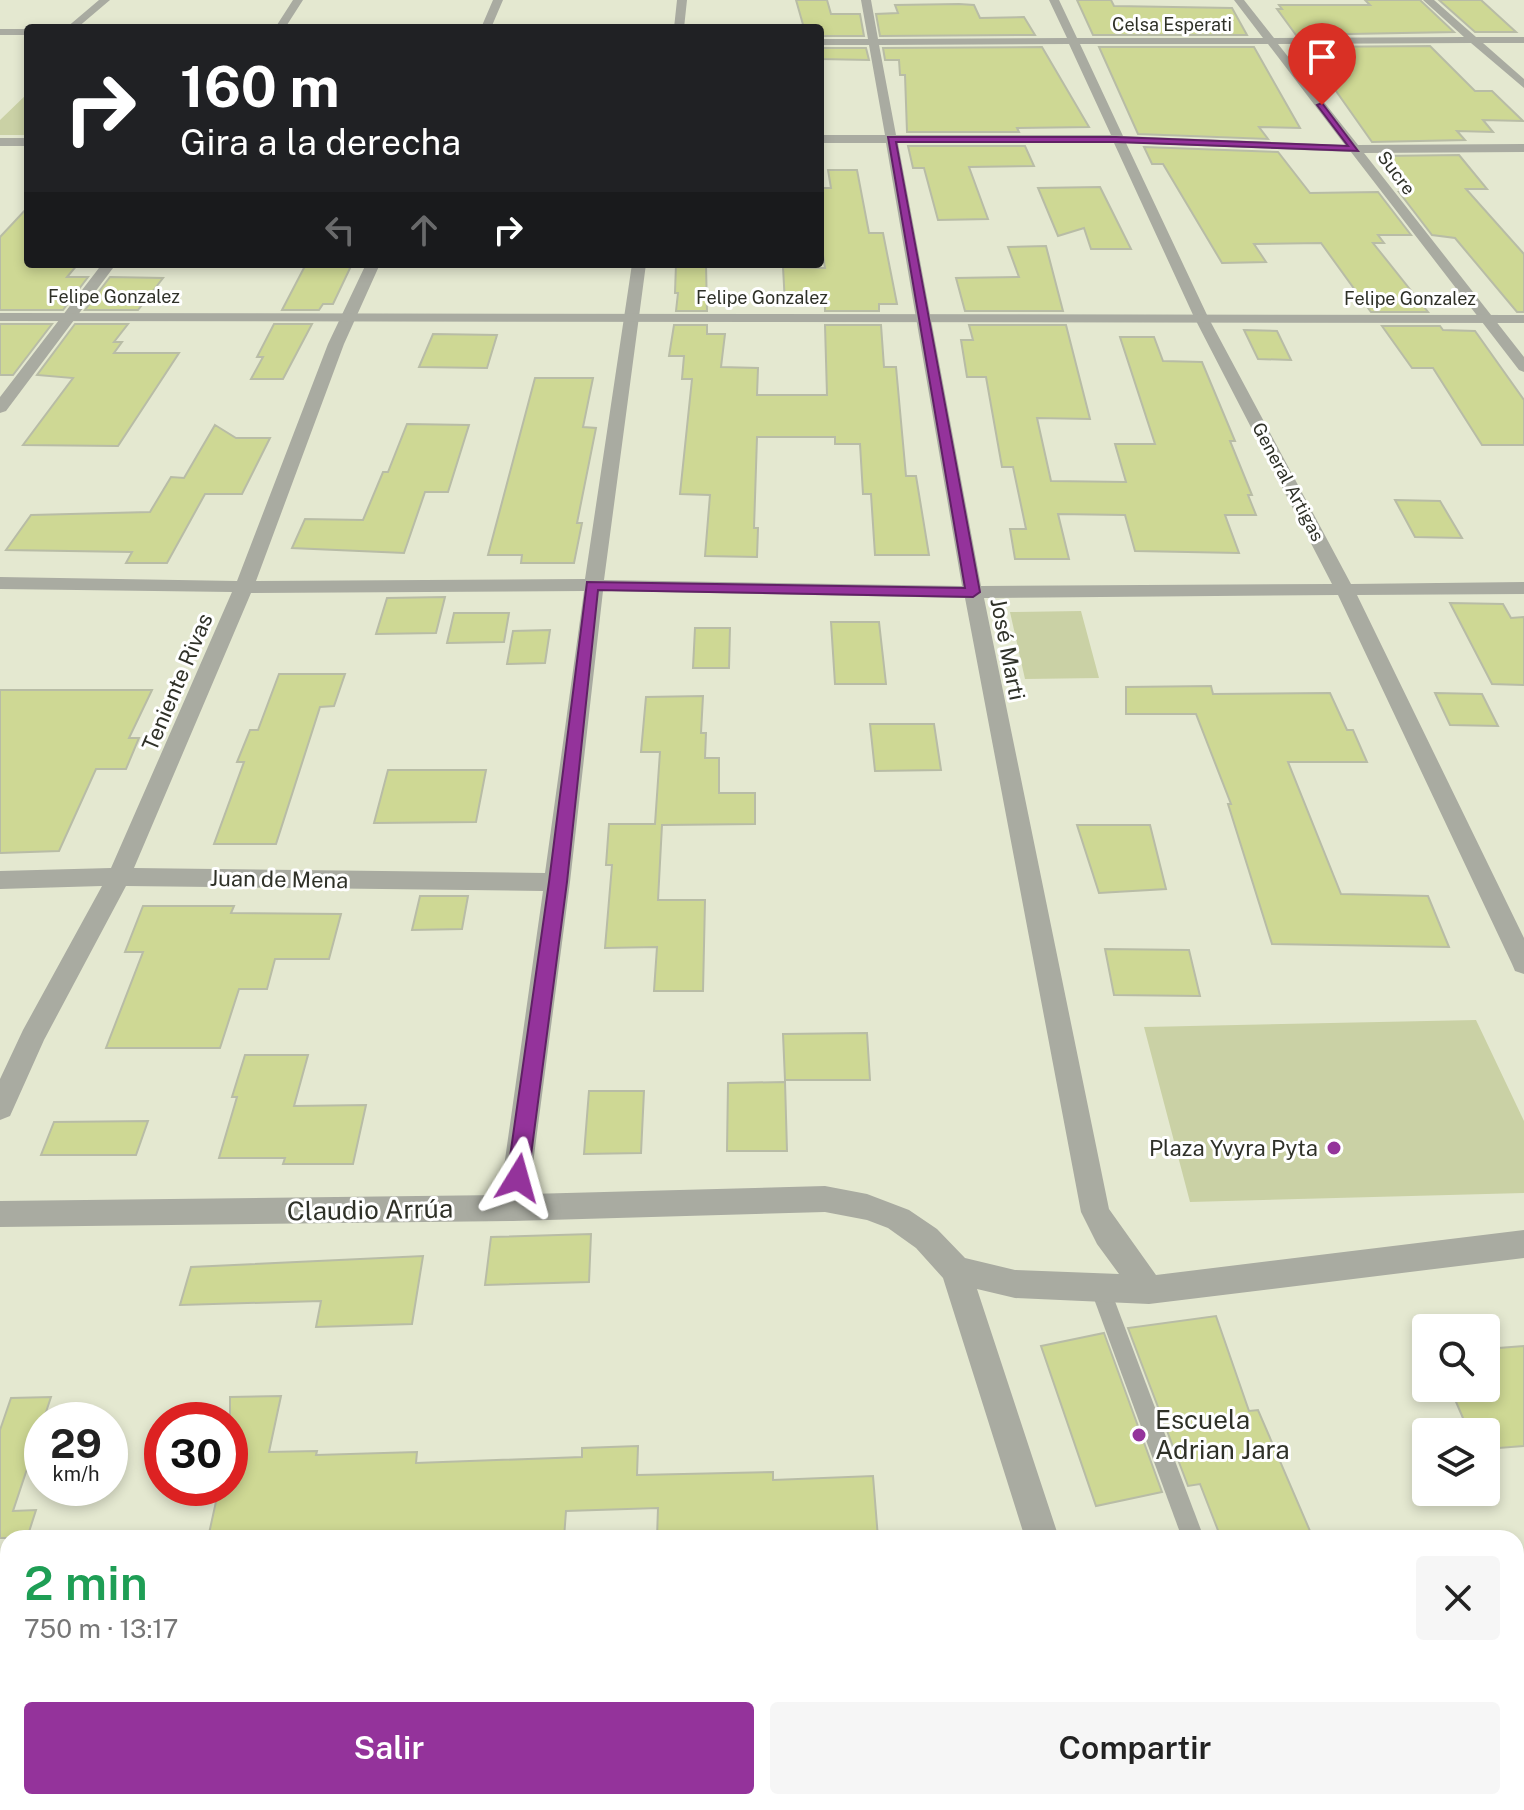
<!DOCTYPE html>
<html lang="es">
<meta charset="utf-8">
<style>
body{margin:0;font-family:"Public Sans",sans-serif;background:#f6f6f6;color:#222;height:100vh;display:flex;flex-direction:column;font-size:30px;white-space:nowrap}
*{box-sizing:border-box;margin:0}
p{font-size:26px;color:#767676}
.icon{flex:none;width:44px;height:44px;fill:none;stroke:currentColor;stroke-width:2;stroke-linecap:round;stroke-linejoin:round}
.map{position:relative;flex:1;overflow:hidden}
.panel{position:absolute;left:0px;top:1530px;width:1524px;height:280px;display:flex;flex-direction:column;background:#fff;border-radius:24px 24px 0 0;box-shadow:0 4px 12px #0003}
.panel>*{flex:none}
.guide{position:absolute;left:24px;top:24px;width:800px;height:244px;border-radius:8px;box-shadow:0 4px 12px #0003;background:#202124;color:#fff;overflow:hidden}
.fabs{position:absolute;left:1412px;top:1314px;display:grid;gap:16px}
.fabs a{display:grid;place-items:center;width:88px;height:88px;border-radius:8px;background:#fff;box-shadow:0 4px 12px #0003;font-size:40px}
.speed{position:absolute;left:24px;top:1402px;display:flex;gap:16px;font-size:40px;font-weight:700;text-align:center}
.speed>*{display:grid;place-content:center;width:104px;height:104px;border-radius:50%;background:#fff;box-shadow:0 4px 12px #0003;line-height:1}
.speed small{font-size:20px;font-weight:400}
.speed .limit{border:12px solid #d22;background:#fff;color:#111}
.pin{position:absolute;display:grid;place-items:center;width:68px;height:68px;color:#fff;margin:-82px -34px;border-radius:50% 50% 50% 0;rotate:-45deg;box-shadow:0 0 8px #0007}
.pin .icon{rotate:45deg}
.me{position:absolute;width:88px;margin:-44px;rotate:8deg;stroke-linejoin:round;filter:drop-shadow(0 0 6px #0008)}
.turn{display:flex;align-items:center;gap:28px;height:168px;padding:0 24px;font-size:36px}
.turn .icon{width:104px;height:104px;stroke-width:2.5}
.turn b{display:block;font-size:56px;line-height:68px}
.lanes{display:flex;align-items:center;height:76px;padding:0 24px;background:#0003;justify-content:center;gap:40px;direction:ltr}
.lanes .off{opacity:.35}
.round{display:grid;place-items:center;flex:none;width:84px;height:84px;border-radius:8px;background:#f6f6f6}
.head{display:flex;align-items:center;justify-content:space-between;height:136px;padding:0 24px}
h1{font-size:48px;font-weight:600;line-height:60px;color:#1e9e55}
.button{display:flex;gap:16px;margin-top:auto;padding:16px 24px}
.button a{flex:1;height:92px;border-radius:8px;background:#94339b;color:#fff;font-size:32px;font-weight:600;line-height:92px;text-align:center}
.button a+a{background:#f6f6f6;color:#222}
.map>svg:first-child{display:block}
</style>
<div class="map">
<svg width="1524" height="1810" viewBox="0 0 1524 1810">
<rect width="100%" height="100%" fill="#e4e8d0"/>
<!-- green -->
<path fill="#cad1a5" d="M28,93V135H0V120Z
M1081,611L1099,678L1025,679L1010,612Z
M1476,1020L1524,1121V1193L1190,1202L1144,1027Z"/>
<!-- building -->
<path fill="#ced894" stroke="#b8bca6" stroke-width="2" d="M796,0H827L831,14H860L864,36H820V28H804Z
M1077,0H1111L1114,6L1232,8L1247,35H1093Z
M1365,0H1420L1454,32L1296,35L1277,9H1282L1279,5H1370Z
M1439,0H1481L1516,32H1475Z
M959,4L974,5L980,18L1024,17L1035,35L880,36L876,14L898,13L895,5Z
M1430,46L1475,91H1492L1523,121L1483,120L1493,132L1457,131L1465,140L1372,142L1305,47Z
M1042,47L1089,127L1017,128L1019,132H907L905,75H900L899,60H885L883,48Z
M1099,47H1254L1300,128L1259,127L1268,139L1138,134Z
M820,48H866L869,60L820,59Z
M908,146H1025L1034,166L969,167L988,219L938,220L924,168H913Z
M1144,147L1278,152L1310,193L1378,192L1411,235H1378L1384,243H1373L1428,312H1371L1321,243L1254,244L1266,262L1222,263L1163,164H1152Z
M1459,155L1487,189H1466L1524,254V312H1517L1455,238L1432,235L1399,192H1407L1382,156Z
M828,170H857L869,233H883L897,304H879V311H825V304H785L783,267L825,268L820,236V188H831Z
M1100,187L1131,249H1091L1084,228L1058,236L1038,188Z
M28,207V264H78L67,277H88L63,310H0V237Z
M1046,246L1063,311H965L956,278L1019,277L1008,247Z
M306,264H352L333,304H323L319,310H282Z
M676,264H706L707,311H676L678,293H675Z
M110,277L163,278L138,310H85Z
M0,324H52L13,375H0Z
M75,324H128L114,342H122L114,353H179L118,446L23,445L73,378L37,375Z
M274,324H312L283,379H251L263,357H257Z
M674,325H707V334H725L721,367L758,368L757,395H827L825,325H881L884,367H896L906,476H916L929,555H875L871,494H863L860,444H835V437H757L754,528H758L757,557L705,556L710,495L680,494L692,379H682L684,356H669Z
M969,325H1066L1090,419L1037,418L1051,481L1126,482L1115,444H1155L1120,337H1154L1163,361L1202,362L1235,441H1230L1252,495H1248L1256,515H1225L1239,553L1135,551L1125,515L1058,514L1069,559H1015L1010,529H1026L1013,467H1002L986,377H967L961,340H973Z
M1382,326H1440L1443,330L1475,331L1524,400V445H1482L1433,368H1412Z
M1244,330L1277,331L1291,360L1258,359Z
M433,334L497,335L487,368L419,367Z
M535,378H593L583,427L596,428L577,523H582L574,563H521L522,555H488Z
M407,424L469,425L448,492H425L404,553L292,548L305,519L363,520L383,472H388Z
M215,425L236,438H270L242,494H205L167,563H126L132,552L6,550L31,515L150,512L171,477L184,478Z
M1395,500L1440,501L1462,538L1415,537Z
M445,597L436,633L376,634L387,598Z
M1450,603L1503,604L1511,618L1524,617V685L1492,684Z
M454,613H509L504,642L447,643Z
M831,622H879L886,684H835Z
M695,628H730L729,668H693Z
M550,630L545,663L507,664L513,631Z
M279,674H345L334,706L320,707L276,844H214L244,762H237L250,730H258Z
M1211,686L1213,694L1330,693L1347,730H1353L1367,762H1288L1341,894L1428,896L1449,947L1272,944L1228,804H1231L1196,714H1126V687Z
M0,690H152L129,738H139L126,769H96L59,851L0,853Z
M1435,693L1482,694L1498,726L1450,725Z
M703,696L701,733H706L705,758H719V793H755V824L662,825L658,900H705L703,991H654L657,947L605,948L612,865H606L609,824H655L660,752H641L646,697Z
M870,724H934L941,770L875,771Z
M388,770H486L476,822L374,823Z
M1077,825H1150L1166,889L1099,893Z
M420,896H468L462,929L412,930Z
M143,906H234L231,913L341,914L329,959H275L267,989H239L220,1048H106L143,952H125Z
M1105,949L1189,950L1200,996L1114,995Z
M867,1033L870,1080H785L783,1034Z
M245,1055H308L294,1106L366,1105L353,1164H283L285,1158H219L237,1097H232Z
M785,1082L787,1151H727L728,1083Z
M589,1091H644L641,1153L584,1154Z
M148,1121L136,1155H41L54,1122Z
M591,1234L589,1282L485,1285L491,1237Z
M423,1256L412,1324L316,1327L321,1301L180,1305L191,1267Z
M1216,1316L1249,1411L1258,1410L1313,1538H1221L1200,1484L1188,1486L1128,1328Z
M1104,1333L1162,1492L1096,1506L1041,1346Z
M1524,1346V1446L1486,1449V1432H1469L1450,1388H1486V1349Z
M281,1396L269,1452L317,1451L316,1455L417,1452L416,1463L582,1457V1448L638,1446L637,1475L773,1472V1480L873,1476L878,1538H657L658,1508L566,1511L564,1538H208L219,1488H230V1397Z
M51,1397L13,1511L36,1510L27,1538H0V1430L11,1398Z"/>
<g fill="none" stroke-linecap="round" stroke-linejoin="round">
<!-- service -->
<path fill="#a9aba1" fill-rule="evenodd" d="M1100,1279L1107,1281L1110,1288L1204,1538H1182L1090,1288L1093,1281Z"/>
<!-- minor -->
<path fill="#a9aba1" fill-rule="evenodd" d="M99,0H110L77,28H66Z
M293,0H303L285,28H275Z
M493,0H503L491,28H481Z
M677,0H687L684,28H674Z
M861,0H871L878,39L1067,38L1049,0H1059L1077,38H1263L1234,0H1244L1274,38L1464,37L1423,0H1434L1476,37H1524V43H1483L1524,79V88L1471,43L1278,44L1358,145L1524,144V152L1364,153L1524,357V372L1519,370L1351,152L1126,143L1208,317L1351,584L1524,582V594L1357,595L1524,938V974L1515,971L1512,964L1338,595L984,598L1109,1209L1156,1275L1524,1230V1258L1149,1304L1015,1298L977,1289L1059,1538H1025L943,1278L916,1248L888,1228L867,1220L825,1212L513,1221L0,1227V1201L500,1195L543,891L126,886L44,1040L10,1116L0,1120V1079L23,1030L102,886L0,889V871L111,868L232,592L0,589V577L237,581L328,344L366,264H380L344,344L256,581L585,579L632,264H646L604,580L962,586L886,143H820V135H885L869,45H820V39H868ZM1069,44L1111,135H896L879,45ZM1080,44H1268L1345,145L1123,136ZM898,143H1114L1194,317L1332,584L981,586ZM584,591L545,873L134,868L251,593ZM603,591L965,598L1081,1212L1097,1244L1119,1274L1015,1270L965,1258L937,1229L909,1210L867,1194L825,1186L529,1194L570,882Z
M0,29H28V35H0Z
M0,138H28V146H0Z
M102,264H116L6,411L0,413V397Z
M0,1662H8V1698H0Z
M1110,1802H1148L1151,1810H1113Z"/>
<!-- tertiary -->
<path fill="#a9aba1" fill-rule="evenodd" d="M0,313L1524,315V323L0,321Z"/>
</g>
<!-- route -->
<path fill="#94339b" stroke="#602165" stroke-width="2" d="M1322,103L1358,151L1116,142H896L980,592L973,597L598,590L567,882L528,1178L525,1185L518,1188L510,1185L507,1178L549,882L587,582L965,588L888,137H1116L1348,146L1317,105Z"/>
<!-- markers -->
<g fill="#94339b" stroke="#fff" stroke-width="3">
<circle cx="1334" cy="1148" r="8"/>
<circle cx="1139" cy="1435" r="8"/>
</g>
<g text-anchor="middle" stroke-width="6" stroke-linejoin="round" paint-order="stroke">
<!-- far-street labels -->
<g font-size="18" fill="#2f3128" stroke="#fff">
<text x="1172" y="31">Celsa Esperati</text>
<text transform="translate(1396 173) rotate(53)" y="6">Sucre</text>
<text x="114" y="303">Felipe Gonzalez</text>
<text x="762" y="304">Felipe Gonzalez</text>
<text x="1410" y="305">Felipe Gonzalez</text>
<text transform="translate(1288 482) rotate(62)" y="6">General Artigas</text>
</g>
<!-- street labels -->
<g font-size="22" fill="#2f3128" stroke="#fff">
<text transform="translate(1008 649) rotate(79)" y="8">José Marti</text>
<text transform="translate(177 682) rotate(-67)" y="8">Teniente Rivas</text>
<text transform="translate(279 879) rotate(1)" y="8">Juan de Mena</text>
</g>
<!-- poi labels -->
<g font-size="22" fill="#2f3128" stroke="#fff" text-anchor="end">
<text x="1318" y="1156">Plaza Yvyra Pyta</text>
</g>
<!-- near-street labels -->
<g font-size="26" fill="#2f3128" stroke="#fff">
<text transform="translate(370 1210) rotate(-1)" y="9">Claudio Arrúa</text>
</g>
<!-- near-poi labels -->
<g font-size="26" fill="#2f3128" stroke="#fff" text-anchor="start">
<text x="1155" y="1429">Escuela<tspan x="1155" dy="30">Adrian Jara</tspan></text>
</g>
</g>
</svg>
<div class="fabs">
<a><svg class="icon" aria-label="search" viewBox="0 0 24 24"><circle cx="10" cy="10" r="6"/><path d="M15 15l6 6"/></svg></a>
<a><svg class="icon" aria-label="layers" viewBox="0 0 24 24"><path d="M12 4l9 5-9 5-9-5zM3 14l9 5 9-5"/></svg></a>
</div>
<div class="speed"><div>29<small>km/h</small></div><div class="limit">30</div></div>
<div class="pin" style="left:1322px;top:105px;background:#d93025"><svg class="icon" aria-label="arrive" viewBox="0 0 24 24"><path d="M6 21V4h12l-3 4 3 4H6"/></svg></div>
<svg class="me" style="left:518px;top:1178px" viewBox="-20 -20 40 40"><path d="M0-17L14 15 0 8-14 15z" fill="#94339b" stroke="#fff" stroke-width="4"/></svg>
<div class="guide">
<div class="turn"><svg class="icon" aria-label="right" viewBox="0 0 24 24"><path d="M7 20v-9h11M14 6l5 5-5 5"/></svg><div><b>160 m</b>Gira a la derecha</div></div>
<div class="lanes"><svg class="icon off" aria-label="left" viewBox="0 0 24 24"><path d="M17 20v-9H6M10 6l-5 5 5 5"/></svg><svg class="icon off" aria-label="ahead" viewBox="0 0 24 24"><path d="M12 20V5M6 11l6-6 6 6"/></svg><svg class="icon" aria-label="right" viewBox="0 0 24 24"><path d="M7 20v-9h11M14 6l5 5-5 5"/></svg></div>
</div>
<section class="panel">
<div class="head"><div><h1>2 min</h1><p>750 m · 13:17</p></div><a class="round"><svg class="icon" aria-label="close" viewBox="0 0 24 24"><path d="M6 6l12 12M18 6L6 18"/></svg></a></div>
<div class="button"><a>Salir</a><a>Compartir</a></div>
</section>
</div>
